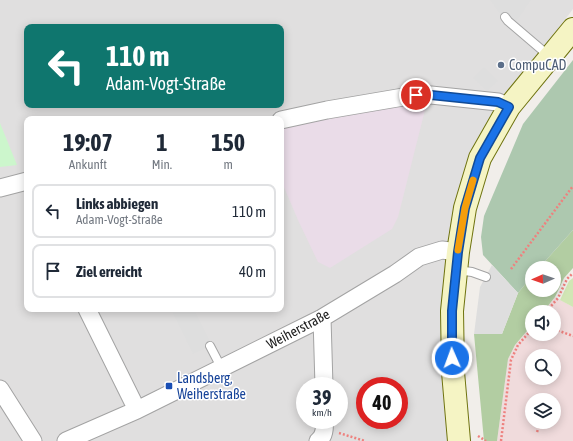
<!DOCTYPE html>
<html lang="de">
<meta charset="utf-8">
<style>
body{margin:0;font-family:"Asap Condensed",sans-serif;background:#f2f2f3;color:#1f2937;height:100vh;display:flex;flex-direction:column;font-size:15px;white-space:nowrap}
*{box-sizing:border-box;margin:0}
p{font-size:13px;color:#747a83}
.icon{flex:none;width:22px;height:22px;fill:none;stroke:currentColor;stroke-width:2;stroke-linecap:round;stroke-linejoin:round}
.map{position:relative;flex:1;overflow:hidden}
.drawer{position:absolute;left:24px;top:116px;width:260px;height:196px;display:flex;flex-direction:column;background:#fff;border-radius:8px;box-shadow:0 2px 10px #0003}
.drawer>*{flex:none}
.top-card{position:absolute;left:24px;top:24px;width:260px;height:84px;border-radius:8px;box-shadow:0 2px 10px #0003;background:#0f766e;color:#fff;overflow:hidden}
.needle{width:26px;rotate:268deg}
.buttons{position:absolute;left:525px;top:261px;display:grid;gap:8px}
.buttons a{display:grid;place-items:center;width:36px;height:36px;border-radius:50%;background:#fff;box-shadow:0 2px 10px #0003;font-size:20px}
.speed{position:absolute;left:296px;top:377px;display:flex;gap:8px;font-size:20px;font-weight:700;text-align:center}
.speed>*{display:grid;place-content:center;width:52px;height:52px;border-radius:50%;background:#fff;box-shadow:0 2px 10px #0003;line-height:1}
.speed small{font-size:10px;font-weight:400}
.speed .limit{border:6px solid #d22;background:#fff;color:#111}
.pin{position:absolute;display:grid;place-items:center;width:34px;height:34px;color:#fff;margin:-17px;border:2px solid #fff;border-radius:50%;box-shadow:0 1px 4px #0007}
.me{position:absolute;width:44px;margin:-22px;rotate:358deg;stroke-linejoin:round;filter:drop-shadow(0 0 3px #0008)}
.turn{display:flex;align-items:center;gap:14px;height:84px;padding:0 16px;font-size:18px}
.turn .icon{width:52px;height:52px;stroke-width:2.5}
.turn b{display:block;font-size:28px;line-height:34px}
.eta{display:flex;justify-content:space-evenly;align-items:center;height:68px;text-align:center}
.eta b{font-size:24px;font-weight:700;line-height:28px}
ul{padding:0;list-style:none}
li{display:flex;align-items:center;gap:12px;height:54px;margin:0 8px 6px;padding:0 8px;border:2px solid #e0e1e3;border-radius:8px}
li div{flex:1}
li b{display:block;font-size:15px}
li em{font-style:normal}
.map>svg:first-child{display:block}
</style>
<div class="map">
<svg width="573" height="441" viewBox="0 0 573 441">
<rect width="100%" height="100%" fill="#f1eeea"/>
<!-- residential -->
<path fill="#e0dfdf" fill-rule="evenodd" d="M0,0H573V9L503,101L459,193L453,441H0ZM27,27H281V105H27ZM27,119H281V309H27ZM305,386H339V420H305ZM365,386H399V420H365Z"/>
<!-- commercial -->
<path fill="#f0dbdc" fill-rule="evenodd" d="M555,297L573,307V441H497L508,359L515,345L532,325V334H554V312H543ZM532,356H554V378H532ZM532,400H554V422H532Z"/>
<!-- industrial -->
<path fill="#eadce8" d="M428,98L398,217L392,229L330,268L318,262L298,220L281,180V127Z"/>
<!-- grass -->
<path fill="#d1e6b5" d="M573,278V307L560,300L569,281Z"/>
<!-- forest -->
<path fill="#b2cda2" d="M573,230V268L564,278L555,297L543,312H532V325L515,345L508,359L497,441H484L474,334H502L518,293L532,276V290H554V268H539Z"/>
<!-- cemetery -->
<path fill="#adc8af" d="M573,60V230L539,268H532V276L518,293L483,255L481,237L484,216L523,124Z"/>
<!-- park -->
<path fill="#ccf6cc" d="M0,123L17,165L0,167Z"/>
<!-- parking -->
<path fill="#dedede" d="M490,0H531L511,29Z
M484,67L498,81L487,91L473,78Z
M492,265L518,293L502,334H474L480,287Z
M171,309H194L212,345L193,354Z"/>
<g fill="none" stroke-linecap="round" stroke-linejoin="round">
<defs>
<path id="lane" d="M505,17L508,21L549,56
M457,270L472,272L486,277
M210,346L222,369"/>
<path id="street" d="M281,120L327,110L415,95H431L498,102L509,107
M0,188L27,181
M87,309L137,410
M322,318L324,386
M0,389L33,441
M66,441L137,410L322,318L395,274L419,257L442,250L458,252
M318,441C325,436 325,428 324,420"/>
<path id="secondary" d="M459,441L453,372L452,311L458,252L465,208L480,158L509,107L573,29"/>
</defs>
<!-- lane casing -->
<use href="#lane" stroke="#a3a3a3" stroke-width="10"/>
<!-- street casing -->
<use href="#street" stroke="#a3a3a3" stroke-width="19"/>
<!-- secondary casing -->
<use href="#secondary" stroke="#6f730f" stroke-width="24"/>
<!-- path -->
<path stroke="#ee817e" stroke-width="2.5" stroke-dasharray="2 2" stroke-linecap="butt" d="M511,269L573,186
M546,312L558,298L567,279L573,273
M554,329L573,336
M537,432L541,422
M339,433L365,441
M478,436L486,441
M501,441L511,360L518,345L532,329"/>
<!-- lane -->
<use href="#lane" stroke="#fff" stroke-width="8"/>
<!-- street -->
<use href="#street" stroke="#fff" stroke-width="17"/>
<!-- secondary -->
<use href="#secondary" stroke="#f5f4c4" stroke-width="22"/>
</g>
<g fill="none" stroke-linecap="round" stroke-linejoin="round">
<defs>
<path id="route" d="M416,95H431L498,102L509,107L480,158L465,208L458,252L452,311V358"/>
</defs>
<!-- route casing -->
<use href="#route" stroke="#114b97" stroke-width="10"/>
<!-- route -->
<use href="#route" stroke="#1a73e8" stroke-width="7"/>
<!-- slow -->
<path stroke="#f59e0b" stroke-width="7" d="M458,250L465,208L473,180"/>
</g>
<!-- markers -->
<circle fill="#5c6f8a" stroke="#fff" stroke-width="1.5" cx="501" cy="65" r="4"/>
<rect fill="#1a4fb4" stroke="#fff" stroke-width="1.5" x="165" y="382" width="8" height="8" rx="2"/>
<g text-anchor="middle" stroke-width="3" stroke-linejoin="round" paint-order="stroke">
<!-- service labels -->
<g font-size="14" fill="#4e5e75" stroke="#fff" text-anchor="start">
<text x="509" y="70">CompuCAD</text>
</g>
<!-- street labels -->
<g font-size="14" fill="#222" stroke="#fff">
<text transform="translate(298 329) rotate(-28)" y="5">Weiherstraße</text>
</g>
<!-- transit labels -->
<g font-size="14" fill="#164399" stroke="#fff" text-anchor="start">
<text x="177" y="383">Landsberg,<tspan x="177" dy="16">Weiherstraße</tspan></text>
</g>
</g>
</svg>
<div class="buttons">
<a><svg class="needle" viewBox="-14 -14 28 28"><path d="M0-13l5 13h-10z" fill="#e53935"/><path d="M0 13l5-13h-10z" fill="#747a83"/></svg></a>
<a><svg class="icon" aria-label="sound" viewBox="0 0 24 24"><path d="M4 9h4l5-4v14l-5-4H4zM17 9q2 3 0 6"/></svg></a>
<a><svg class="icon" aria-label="search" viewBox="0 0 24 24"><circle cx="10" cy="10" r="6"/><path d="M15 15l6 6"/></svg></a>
<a><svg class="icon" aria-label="layers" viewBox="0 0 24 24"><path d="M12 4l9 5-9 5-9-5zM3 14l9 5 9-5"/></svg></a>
</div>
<div class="speed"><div>39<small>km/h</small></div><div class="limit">40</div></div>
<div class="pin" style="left:416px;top:95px;background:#d93025"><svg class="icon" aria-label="arrive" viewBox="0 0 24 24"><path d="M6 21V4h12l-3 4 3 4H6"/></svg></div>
<svg class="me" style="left:452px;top:358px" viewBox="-20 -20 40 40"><circle r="17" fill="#1a73e8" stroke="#fff" stroke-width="3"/><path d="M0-11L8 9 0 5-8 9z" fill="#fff"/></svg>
<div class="top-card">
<div class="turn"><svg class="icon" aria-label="left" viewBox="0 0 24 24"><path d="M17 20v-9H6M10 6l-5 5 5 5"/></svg><div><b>110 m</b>Adam-Vogt-Straße</div></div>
</div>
<section class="drawer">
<div class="eta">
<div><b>19:07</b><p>Ankunft</p></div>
<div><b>1</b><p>Min.</p></div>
<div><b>150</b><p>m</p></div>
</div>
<ul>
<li><svg class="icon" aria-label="left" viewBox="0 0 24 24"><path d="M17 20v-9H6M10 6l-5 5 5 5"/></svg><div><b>Links abbiegen</b><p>Adam-Vogt-Straße</p></div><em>110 m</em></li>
<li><svg class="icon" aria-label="arrive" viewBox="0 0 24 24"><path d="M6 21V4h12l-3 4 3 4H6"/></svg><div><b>Ziel erreicht</b></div><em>40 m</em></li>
</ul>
</section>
</div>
